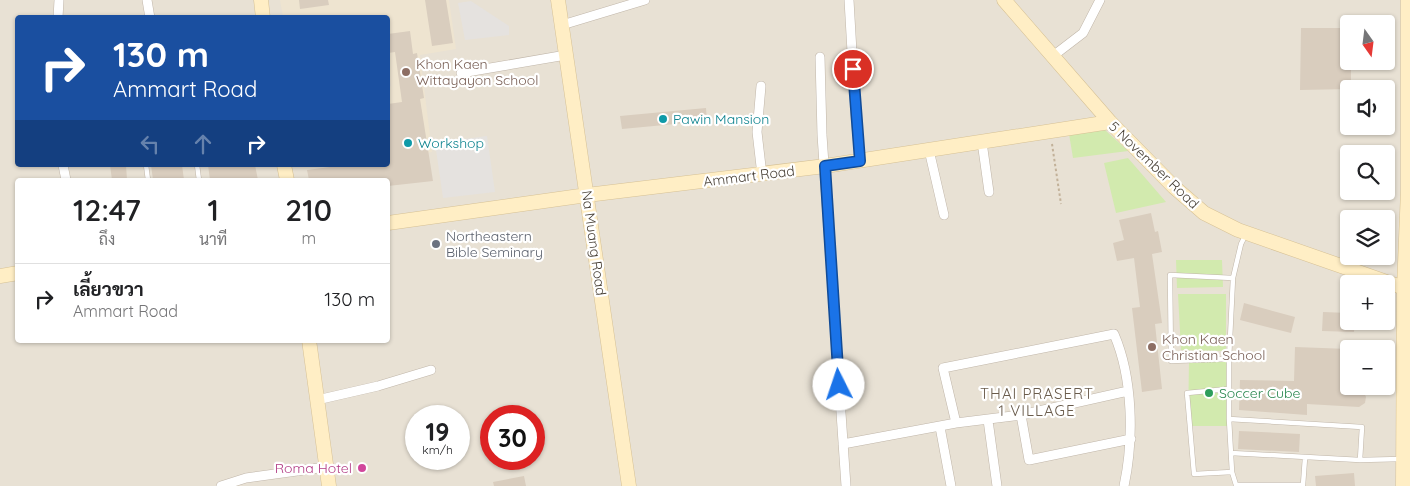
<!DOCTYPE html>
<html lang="th">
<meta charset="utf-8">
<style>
body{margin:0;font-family:Quicksand,Sarabun,sans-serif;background:#f2f2f2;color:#202124;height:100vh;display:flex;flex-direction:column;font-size:19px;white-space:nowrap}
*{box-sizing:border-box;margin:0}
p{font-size:16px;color:#757577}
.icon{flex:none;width:28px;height:28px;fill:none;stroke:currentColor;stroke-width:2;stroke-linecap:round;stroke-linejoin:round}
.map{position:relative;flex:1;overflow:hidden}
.sheet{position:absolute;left:15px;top:178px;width:375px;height:165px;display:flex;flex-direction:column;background:#fff;border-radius:5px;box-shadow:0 1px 4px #0004}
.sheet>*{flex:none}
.guide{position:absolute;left:15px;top:15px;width:375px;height:152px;border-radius:5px;box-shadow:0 1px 4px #0004;background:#1a4fa0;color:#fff;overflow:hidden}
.needle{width:32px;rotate:166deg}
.controls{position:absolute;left:1340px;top:15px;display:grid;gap:10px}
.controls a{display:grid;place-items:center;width:55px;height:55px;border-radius:5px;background:#fff;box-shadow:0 1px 4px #0004;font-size:25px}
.speed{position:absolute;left:405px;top:405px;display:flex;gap:10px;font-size:25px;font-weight:700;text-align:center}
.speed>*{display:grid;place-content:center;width:65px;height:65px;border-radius:50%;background:#fff;box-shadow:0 1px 4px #0004;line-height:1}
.speed small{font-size:12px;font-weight:400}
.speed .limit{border:8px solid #d22;background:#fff;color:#111}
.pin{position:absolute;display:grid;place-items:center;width:42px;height:42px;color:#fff;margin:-21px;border:2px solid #fff;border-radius:50%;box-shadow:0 1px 5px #0007}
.me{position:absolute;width:55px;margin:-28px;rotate:356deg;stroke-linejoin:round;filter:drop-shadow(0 0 4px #0008)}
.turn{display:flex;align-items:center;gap:18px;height:105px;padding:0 15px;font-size:22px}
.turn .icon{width:65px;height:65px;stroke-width:2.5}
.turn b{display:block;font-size:35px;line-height:42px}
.lanes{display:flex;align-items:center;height:48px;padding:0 15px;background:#0003;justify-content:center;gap:25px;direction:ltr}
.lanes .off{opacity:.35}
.eta{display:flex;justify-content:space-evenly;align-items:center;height:85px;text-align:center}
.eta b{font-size:30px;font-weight:600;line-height:35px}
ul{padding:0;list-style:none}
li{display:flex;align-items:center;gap:15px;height:70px;padding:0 15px;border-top:1px solid #e0e0e0}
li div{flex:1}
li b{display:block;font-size:19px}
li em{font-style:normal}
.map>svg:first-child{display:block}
</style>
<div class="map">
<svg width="1410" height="486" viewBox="0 0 1410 486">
<rect width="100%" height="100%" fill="#f4efe7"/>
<!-- residential -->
<path fill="#e8e1d4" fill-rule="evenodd" d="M0,0H1410V486H0ZM18,18H388V165H18ZM1349,24H1386V61H1349ZM1349,89H1386V126H1349ZM1349,154H1386V191H1349ZM18,180H388V340H18ZM1349,219H1386V256H1349ZM1349,284H1386V321H1349ZM1349,349H1386V386H1349ZM416,416H459V459H416ZM491,416H534V459H491Z"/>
<!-- education -->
<path fill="#eee4d0" d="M280,0H449L456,49L420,55L432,152L388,158V87L391,86L388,58V18L283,17Z"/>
<!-- green -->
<path fill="#d2eaae" d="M1105,130L1128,151L1073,158L1069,134Z
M1128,158L1166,202L1116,213L1104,163Z
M1176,260H1222L1223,287L1177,288Z
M1178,294H1226V351L1181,350Z
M1189,360L1229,361V426H1188Z"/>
<!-- parking -->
<path fill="#e5e2df" d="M471,1L509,26V35L465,40L458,3Z
M487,136L495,192L443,198L435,143Z"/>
<!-- building -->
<path fill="#d9cdbe" d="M299,0H328L329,5L300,9Z
M425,0H446L453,43L432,46Z
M1301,28H1349V61H1351V89L1300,90Z
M410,31L413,54L417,53L424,98L420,99L433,181L388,186V180H309L307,170L345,165H388V104L402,102L395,52L388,53V34Z
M706,108L707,121L622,129L620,116Z
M110,165H126L127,180H112Z
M151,165H182L184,180H153Z
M208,165H255L258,180H210Z
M1151,213L1155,232L1158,231L1162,252L1152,254L1162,323L1155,324L1162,389L1142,392L1132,308L1140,307L1134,258L1117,261L1113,243L1124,240L1119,220Z
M1244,303L1295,317L1291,333L1240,320Z
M1323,312L1349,313V321H1355L1354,332L1322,331Z
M1295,347L1349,349V386H1354L1363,390L1366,397L1365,403L1359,407L1307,404V415L1239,410L1240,380L1294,381Z
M1239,431L1300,434L1299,452L1238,449Z
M1354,473L1355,486H1316L1315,476Z
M524,476L526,486H494L493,482Z"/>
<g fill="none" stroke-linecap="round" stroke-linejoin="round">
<defs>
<path id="lane" d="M146,165L148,180
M197,165L199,180
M1246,234L1241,244L1233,278L1170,275L1171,361L1229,359V419L1232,472L1236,485H1303L1305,458
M1229,359L1233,278
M1228,389L1187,393L1194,474L1232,472
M1229,419L1362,427L1360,460
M1231,453L1360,460L1401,459"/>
<path id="street" d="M147,0L150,18
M849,0L856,121L860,161
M58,18L59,0
M562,25L645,0
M1053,56L1083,33L1100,0
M820,57L822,135L846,486
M461,73L566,55
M761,86L757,132L762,175
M982,142L989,192
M929,150L944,215
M63,165L66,180
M317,400L378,386L431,370
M1021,415L1029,460L1131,439
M988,420L997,486
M956,423L943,368L1114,334C1133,378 1134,439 1124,486
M940,427L951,486
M843,444L956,423L1021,415L1128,391
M221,486L246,478L326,467"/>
<path id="secondary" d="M261,0L263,18
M558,0L629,486
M1004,0L1110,122L1174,187L1204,213L1238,230L1404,288
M284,165L287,180
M388,223L587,195L825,166L1110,122
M0,276L18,273
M309,340L329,486
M1403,486L1404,288L1408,190V0"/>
</defs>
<!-- lane casing -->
<use href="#lane" stroke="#c0b6a9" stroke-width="5.5"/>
<!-- street casing -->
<use href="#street" stroke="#c0b6a9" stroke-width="10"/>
<!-- secondary casing -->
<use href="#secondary" stroke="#d6c195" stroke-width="15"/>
<!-- path -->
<path stroke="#c2b199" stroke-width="2" stroke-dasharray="2.5 2.5" stroke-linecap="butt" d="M1052,144L1061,204"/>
<!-- lane -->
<use href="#lane" stroke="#fff" stroke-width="4.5"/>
<!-- street -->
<use href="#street" stroke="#fff" stroke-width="9"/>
<!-- secondary -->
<use href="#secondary" stroke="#ffeec5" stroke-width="14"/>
</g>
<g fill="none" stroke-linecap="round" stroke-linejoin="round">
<defs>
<path id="route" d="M839,385L825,166L860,161L853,69"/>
</defs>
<!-- route casing -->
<use href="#route" stroke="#114b97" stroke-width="12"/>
<!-- route -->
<use href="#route" stroke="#1a73e8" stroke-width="9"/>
</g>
<!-- markers -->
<g fill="#8d6e63" stroke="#fff" stroke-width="2">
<circle cx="406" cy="72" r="5"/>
<circle cx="1152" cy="347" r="5"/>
</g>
<g fill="#0f9aa8" stroke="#fff" stroke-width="2">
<circle cx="663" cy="119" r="5"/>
<circle cx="408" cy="143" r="5"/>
</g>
<circle fill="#6b7280" stroke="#fff" stroke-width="2" cx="436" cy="244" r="5"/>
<circle fill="#2e9e5b" stroke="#fff" stroke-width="2" cx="1209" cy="393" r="5"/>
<circle fill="#d1479c" stroke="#fff" stroke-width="2" cx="362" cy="468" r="5"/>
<g text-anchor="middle" stroke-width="4.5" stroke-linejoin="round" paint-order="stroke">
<!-- education labels -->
<g font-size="14" fill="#785e54" stroke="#fff" text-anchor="start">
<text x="416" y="69">Khon Kaen<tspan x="416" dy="16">Wittayayon School</tspan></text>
<text x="1162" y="344">Khon Kaen<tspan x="1162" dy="16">Christian School</tspan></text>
</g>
<!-- culture labels -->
<g font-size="14" fill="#0d838f" stroke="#fff" text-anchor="start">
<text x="673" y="124">Pawin Mansion</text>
<text x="418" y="148">Workshop</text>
</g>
<!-- street labels -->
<g font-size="14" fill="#473f35" stroke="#fff">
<text transform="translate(1154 165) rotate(44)" y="5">5 November Road</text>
<text transform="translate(749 176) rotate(-7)" y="5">Ammart Road</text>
<text transform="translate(594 243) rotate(82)" y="5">Na Muang Road</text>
</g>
<!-- worship labels -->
<g font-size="14" fill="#5b616d" stroke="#fff" text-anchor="start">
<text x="446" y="241">Northeastern<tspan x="446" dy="16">Bible Seminary</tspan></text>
</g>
<!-- leisure labels -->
<g font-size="14" fill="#27864d" stroke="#fff" text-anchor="start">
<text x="1219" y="398">Soccer Cube</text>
</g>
<!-- hotel labels -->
<g font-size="14" fill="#b23c85" stroke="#fff" text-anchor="end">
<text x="352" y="473">Roma Hotel</text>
</g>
<!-- neighbourhood labels -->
<g font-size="15" letter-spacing="1" fill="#6a5c4c" stroke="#fff">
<text x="1037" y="399">THAI PRASERT<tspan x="1037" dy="17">1 VILLAGE</tspan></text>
</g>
</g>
</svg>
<div class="controls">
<a><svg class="needle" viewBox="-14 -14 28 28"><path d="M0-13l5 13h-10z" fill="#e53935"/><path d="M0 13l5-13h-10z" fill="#757577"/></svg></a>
<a><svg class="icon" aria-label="sound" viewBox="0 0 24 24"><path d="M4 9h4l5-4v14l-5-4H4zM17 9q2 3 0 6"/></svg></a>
<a><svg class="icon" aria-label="search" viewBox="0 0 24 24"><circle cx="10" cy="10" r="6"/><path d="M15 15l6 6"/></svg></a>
<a><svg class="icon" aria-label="layers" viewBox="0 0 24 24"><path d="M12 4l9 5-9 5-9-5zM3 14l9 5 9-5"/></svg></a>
<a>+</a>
<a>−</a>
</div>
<div class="speed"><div>19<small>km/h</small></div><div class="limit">30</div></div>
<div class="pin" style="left:853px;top:69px;background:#d93025"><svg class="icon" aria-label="arrive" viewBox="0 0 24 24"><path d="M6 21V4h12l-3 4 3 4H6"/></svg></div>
<svg class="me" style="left:839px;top:385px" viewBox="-20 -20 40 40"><circle r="19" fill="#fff"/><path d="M0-13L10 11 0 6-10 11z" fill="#1a73e8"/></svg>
<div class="guide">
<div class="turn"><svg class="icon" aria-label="right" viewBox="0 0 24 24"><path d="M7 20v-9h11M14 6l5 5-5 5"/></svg><div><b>130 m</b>Ammart Road</div></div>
<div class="lanes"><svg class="icon off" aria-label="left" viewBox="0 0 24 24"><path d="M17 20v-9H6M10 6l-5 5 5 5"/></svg><svg class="icon off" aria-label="ahead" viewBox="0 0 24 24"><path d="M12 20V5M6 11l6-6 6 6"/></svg><svg class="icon" aria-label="right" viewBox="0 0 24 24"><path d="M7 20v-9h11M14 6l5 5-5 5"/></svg></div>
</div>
<section class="sheet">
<div class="eta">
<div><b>12:47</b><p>ถึง</p></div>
<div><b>1</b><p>นาที</p></div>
<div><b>210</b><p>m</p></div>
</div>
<ul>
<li><svg class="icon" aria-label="right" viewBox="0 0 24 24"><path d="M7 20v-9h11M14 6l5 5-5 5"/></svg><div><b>เลี้ยวขวา</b><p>Ammart Road</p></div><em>130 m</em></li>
</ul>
</section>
</div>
